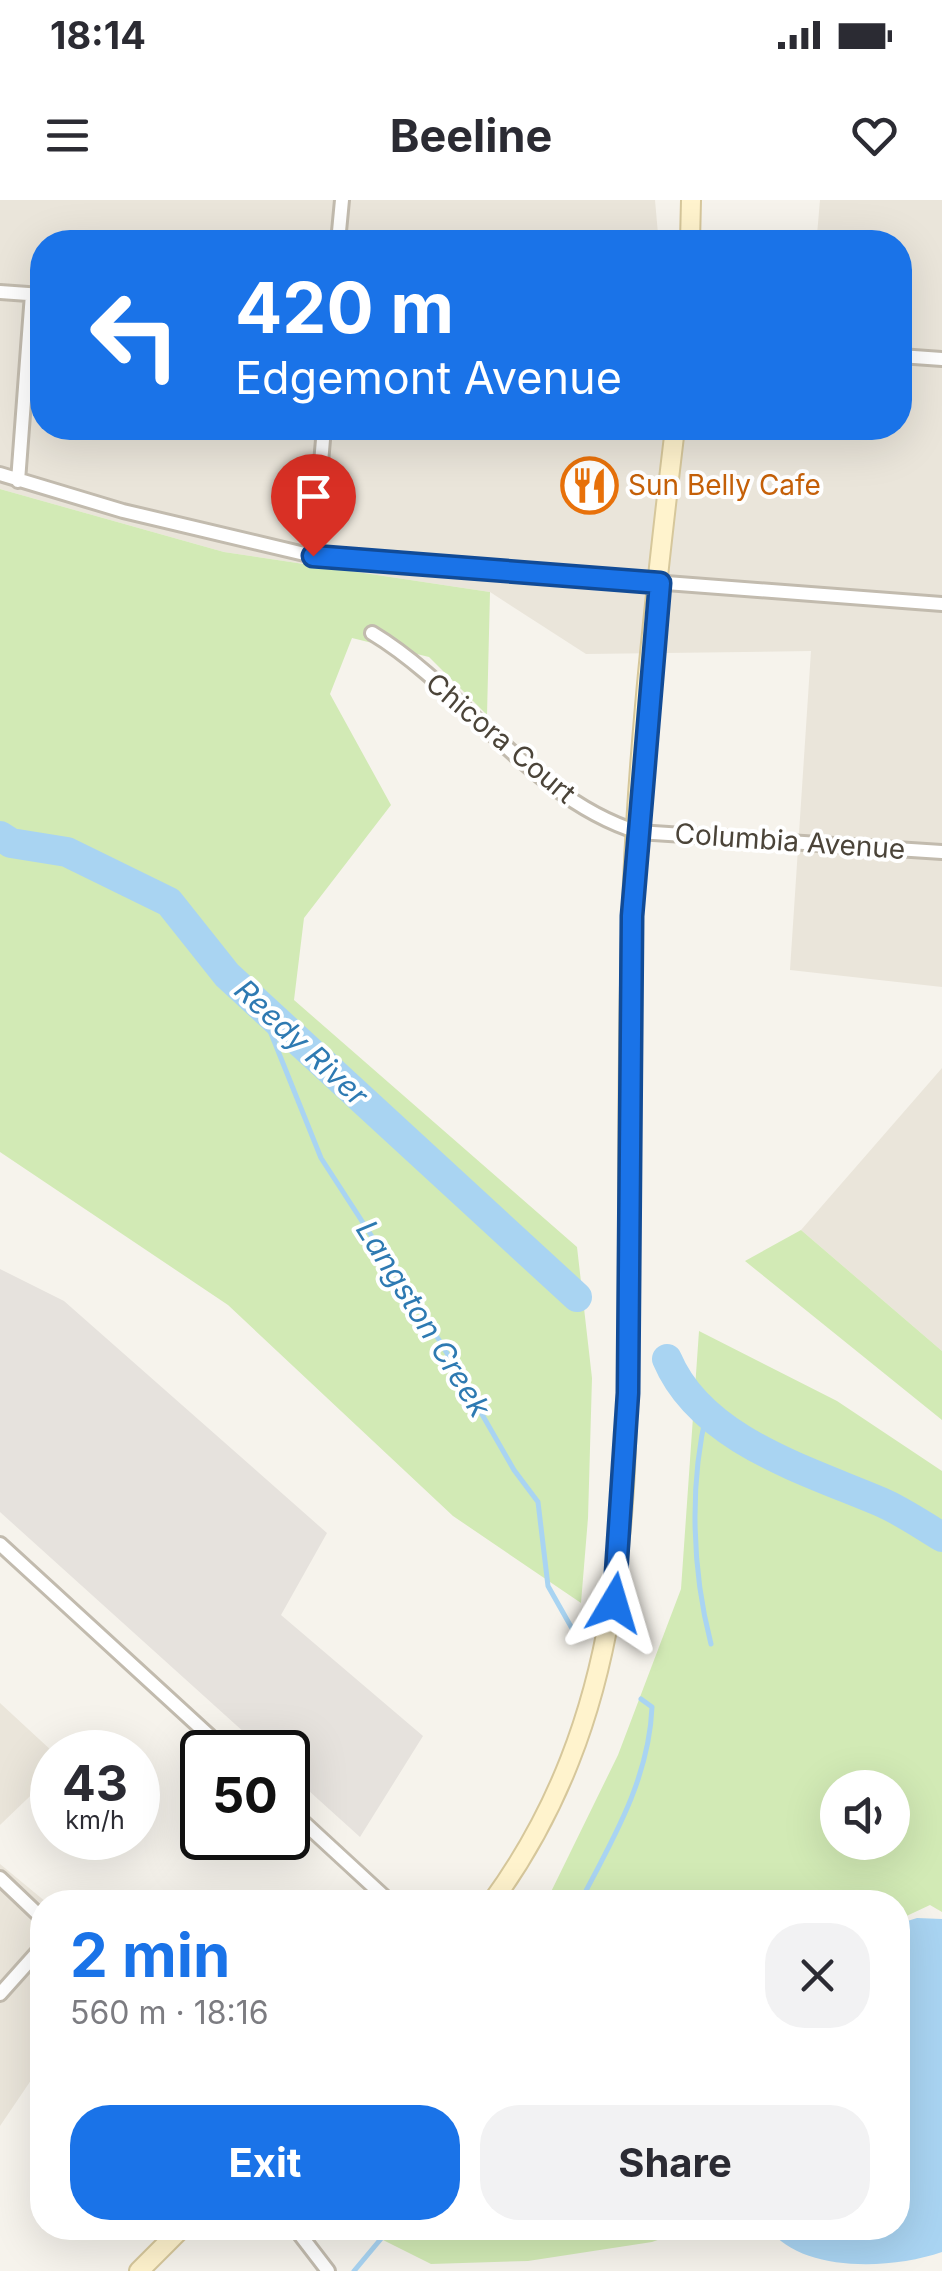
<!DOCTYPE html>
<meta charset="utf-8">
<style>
body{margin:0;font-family:Inter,sans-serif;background:#f2f2f3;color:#2b2b33;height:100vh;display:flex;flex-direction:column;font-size:38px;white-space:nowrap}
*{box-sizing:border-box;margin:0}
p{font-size:32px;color:#7c7c81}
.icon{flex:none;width:55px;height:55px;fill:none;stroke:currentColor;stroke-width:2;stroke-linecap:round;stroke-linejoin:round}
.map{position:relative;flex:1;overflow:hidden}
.sheet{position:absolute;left:30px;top:1690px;width:880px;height:350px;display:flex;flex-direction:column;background:#fff;border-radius:40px;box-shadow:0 10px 40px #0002}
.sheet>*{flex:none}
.hud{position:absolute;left:30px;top:30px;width:882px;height:210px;border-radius:40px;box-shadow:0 10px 40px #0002;background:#1a73e8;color:#fff;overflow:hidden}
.fabs{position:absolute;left:820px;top:1570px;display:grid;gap:20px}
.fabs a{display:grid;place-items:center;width:90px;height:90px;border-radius:50%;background:#fff;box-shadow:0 10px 40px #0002;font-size:50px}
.speed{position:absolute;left:30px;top:1530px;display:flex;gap:20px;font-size:50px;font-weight:700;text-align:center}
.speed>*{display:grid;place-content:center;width:130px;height:130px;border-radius:50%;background:#fff;box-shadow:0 10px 40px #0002;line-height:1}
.speed small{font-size:25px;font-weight:400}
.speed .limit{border:5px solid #111;border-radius:15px;background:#fff;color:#111}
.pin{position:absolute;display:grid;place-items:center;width:85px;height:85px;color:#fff;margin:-102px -42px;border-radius:50% 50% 50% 0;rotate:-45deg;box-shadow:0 0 10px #0007}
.pin .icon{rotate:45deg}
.me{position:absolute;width:110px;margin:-55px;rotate:7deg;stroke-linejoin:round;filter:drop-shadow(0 0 8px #0008)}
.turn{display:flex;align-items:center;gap:35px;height:210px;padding:0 40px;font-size:45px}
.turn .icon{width:130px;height:130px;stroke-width:2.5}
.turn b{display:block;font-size:70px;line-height:85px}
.round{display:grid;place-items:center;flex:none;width:105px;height:105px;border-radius:40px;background:#f2f2f3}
.head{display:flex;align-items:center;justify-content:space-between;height:170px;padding:0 40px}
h1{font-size:60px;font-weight:700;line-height:75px;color:#1a73e8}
.action{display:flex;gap:20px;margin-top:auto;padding:20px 40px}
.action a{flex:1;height:115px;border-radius:40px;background:#1a73e8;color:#fff;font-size:40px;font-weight:700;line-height:115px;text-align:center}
.action a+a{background:#f2f2f3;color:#2b2b33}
.status{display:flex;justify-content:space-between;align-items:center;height:70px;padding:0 50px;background:#fff;direction:ltr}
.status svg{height:28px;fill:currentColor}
header{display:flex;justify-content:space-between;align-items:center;height:130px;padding:0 40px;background:#fff;font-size:45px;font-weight:700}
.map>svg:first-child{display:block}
</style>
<div class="status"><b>18:14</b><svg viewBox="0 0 49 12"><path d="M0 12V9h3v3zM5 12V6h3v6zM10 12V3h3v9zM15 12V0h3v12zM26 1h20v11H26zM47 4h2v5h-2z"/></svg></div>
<header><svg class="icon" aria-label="menu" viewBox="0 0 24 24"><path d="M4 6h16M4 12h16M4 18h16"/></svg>Beeline<svg class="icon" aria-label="heart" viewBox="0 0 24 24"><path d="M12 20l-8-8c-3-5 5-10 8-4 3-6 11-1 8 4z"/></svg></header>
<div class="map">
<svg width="942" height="2071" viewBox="0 0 942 2071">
<rect width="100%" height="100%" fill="#f6f3ec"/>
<!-- residential -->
<path fill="#eae5da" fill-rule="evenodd" d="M0,0H655L658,34L817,35L820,0H942V787L790,770L811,451L586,454L490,392L224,352L0,289ZM42,42H900V228H42Z
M942,868V1151L801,1030Z
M0,1503L53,1552L52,1575L0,1625Z
M0,1664L46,1702H42V1864L0,1926Z"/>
<!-- industrial -->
<path fill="#e6e2dd" d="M0,1069L64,1101L327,1333L281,1415L423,1536L360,1637L288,1572V1552H266L0,1312Z"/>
<!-- green -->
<path fill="#d2eab5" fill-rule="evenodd" d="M0,289L224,352L490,392L487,515L429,457L352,438L330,494L391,605L304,718L294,800L577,1047L592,1178L588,1318L581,1403L453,1316L228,1105L0,952Z
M801,1030L942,1151V1220L745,1061Z
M699,1131L837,1201L942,1271V1712L930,1705L898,1720V1702H546L618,1555L681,1389ZM838,1588H892V1642H838Z
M359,2028H692L652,2042L528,2061L431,2064Z"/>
<!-- water -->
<path fill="#a9d4f2" d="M917,1718L942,1719V2052C887,2071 798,2071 769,2028H898V1724Z"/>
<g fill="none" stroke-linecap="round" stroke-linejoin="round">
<!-- stream -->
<path stroke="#a9d4f2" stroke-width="5" d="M260,806L321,958L441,1143L514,1270L538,1302L548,1386L574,1432
M707,1211C689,1285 692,1371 711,1444
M580,1702C613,1639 649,1579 652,1507L641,1499
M354,2071L390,2028"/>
<!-- river -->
<path stroke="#a9d4f2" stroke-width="30" d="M0,636L11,643L67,652L169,702L227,775L577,1097
M667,1159C701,1240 806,1270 881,1302C902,1311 922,1325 942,1337"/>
</g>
<!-- building -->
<path fill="#d8cfc1" d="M580,269L601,271L598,302L576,300Z"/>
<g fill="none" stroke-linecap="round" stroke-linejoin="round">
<defs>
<path id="street" d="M338,42L342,0
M0,92L42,95
M900,156L942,159
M0,274L123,311L313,356L942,404
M18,281L32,94
M313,356L324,228
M372,433C465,489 531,599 638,632L942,652
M0,1344L227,1552
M288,1608L390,1702
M0,1678L42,1718
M0,1794L42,1747
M295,2028L328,2071"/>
<path id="secondary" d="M690,42L691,0
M492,1702C626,1518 628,1314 628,1095C628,992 628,888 630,785C632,600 653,412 675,228
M139,2071L182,2028"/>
</defs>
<!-- street casing -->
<use href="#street" stroke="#c2bbae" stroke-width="18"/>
<!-- secondary casing -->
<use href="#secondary" stroke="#d6c79b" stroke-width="22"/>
<!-- street -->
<use href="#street" stroke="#fff" stroke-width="12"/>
<!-- secondary -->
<use href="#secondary" stroke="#fff3cd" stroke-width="18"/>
</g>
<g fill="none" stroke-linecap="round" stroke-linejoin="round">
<defs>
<path id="route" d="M313,356L660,383L632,716L628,1193L614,1403"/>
</defs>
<!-- route casing -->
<use href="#route" stroke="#114b97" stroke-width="25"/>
<!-- route -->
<use href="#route" stroke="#1a73e8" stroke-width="18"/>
</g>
<!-- icons -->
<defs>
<symbol id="restaurant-ring" viewBox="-11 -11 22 22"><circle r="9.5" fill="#fff" stroke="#e8710a" stroke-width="1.5"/><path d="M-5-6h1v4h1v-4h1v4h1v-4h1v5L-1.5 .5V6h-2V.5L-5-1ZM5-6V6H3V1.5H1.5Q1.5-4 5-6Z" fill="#e8710a"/></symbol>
</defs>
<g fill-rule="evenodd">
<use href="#restaurant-ring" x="558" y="254" width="63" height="63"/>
</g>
<g text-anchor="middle" stroke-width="8" stroke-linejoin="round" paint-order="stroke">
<!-- food labels -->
<g font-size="28" fill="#c56008" stroke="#fff" text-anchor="start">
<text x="628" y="295">Sun Belly Cafe</text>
</g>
<!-- street labels -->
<g font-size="28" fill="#4b4439" stroke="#fff">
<text transform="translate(501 538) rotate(40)" y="10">Chicora Court</text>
<text transform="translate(790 641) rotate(4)" y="10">Columbia Avenue</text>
</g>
<!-- water labels -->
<g font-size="30" font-style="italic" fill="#2e7ab2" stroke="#fff">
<text transform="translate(301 843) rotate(43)" y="10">Reedy River</text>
<text transform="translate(423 1119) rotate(58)" y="10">Langston Creek</text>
</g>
</g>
</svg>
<div class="fabs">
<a><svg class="icon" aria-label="sound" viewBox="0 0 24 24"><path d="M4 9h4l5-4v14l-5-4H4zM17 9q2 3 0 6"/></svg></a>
</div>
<div class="speed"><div>43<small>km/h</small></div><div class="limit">50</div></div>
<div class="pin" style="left:313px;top:356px;background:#d93025"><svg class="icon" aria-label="arrive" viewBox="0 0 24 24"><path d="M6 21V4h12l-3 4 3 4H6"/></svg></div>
<svg class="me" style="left:614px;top:1403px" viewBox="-20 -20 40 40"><path d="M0-17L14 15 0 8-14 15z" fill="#1a73e8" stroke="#fff" stroke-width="4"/></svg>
<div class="hud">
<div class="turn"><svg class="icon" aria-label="left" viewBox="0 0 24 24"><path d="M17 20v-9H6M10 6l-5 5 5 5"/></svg><div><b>420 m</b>Edgemont Avenue</div></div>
</div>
<section class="sheet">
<div class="head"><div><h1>2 min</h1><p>560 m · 18:16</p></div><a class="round"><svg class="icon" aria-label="close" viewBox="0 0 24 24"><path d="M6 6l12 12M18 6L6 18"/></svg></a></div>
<div class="action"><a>Exit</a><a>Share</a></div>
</section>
</div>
